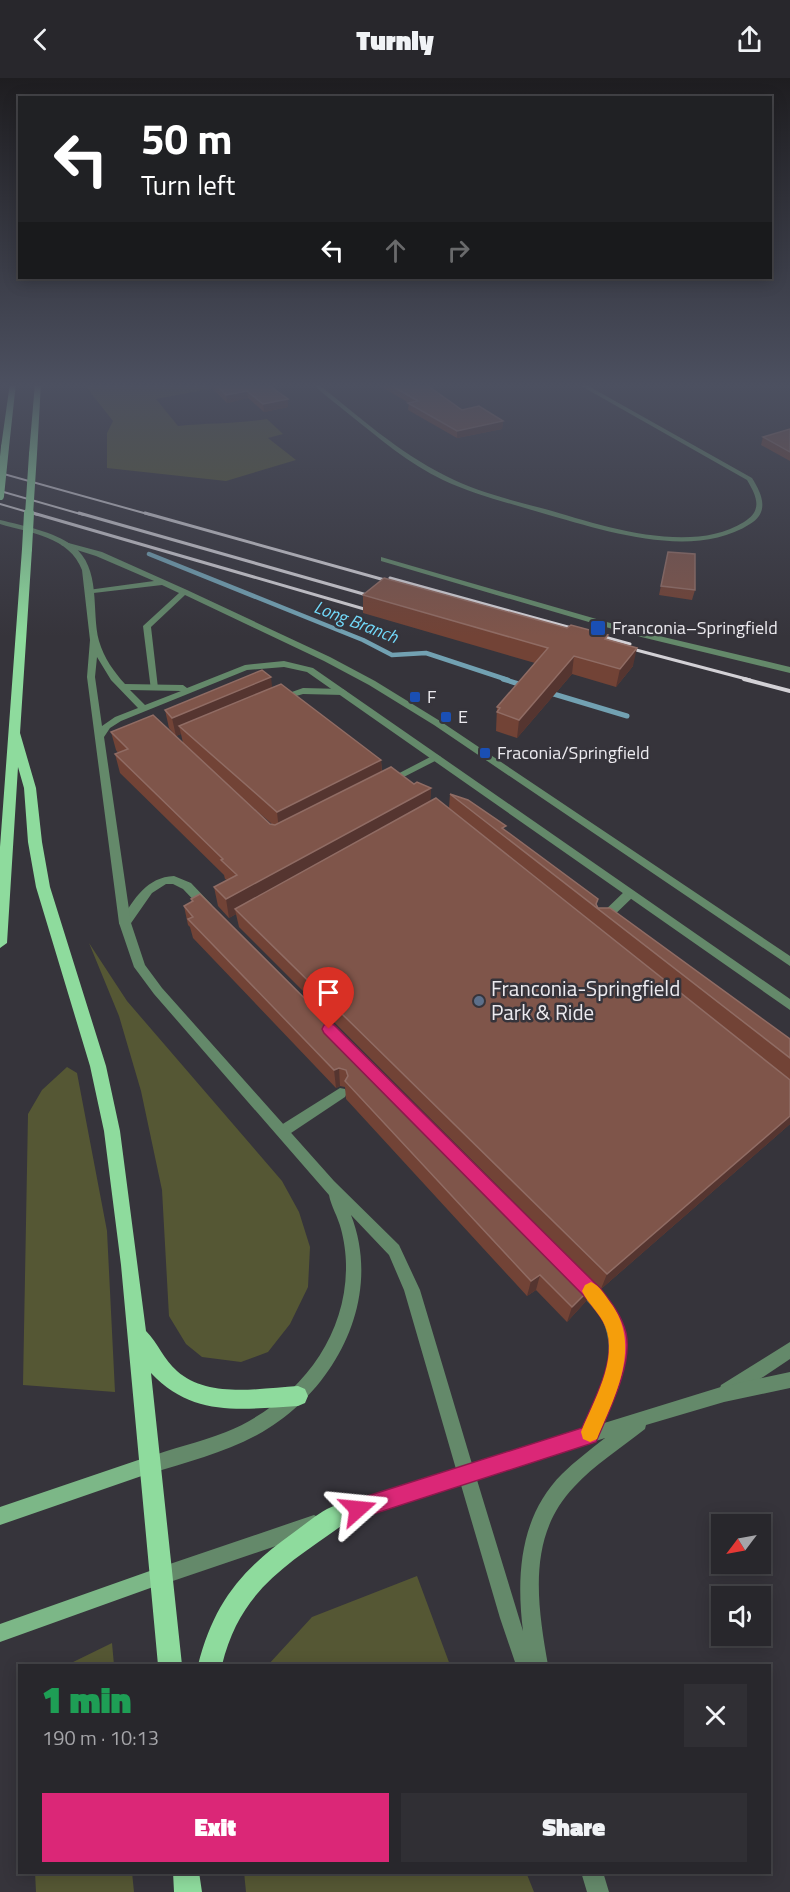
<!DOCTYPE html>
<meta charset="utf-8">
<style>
body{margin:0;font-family:"Titillium Web",sans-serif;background:#302f34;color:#f1f3f6;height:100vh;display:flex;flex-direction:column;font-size:22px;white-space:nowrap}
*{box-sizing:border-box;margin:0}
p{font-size:20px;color:#a5a5a9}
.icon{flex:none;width:33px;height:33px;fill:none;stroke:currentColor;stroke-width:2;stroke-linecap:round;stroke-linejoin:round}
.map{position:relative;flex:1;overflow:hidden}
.details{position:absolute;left:18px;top:1586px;width:753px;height:210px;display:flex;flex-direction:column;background:#28272c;border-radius:0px;box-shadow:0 3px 15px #0003,0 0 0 2px #444448}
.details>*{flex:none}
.hud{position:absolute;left:18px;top:18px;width:754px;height:183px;border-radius:0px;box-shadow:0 3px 15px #0003,0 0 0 2px #444448;background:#202124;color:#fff;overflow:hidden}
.needle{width:39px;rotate:238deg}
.buttons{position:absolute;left:711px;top:1436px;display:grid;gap:12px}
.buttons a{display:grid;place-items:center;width:60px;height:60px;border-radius:0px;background:#28272c;box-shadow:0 3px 15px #0003,0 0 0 2px #444448;font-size:30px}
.pin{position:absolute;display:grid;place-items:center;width:51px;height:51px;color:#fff;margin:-62px -26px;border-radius:50% 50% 50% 0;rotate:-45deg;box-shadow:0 0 6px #0007}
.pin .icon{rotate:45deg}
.me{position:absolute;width:66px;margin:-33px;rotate:72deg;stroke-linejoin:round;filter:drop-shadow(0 0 4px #0008)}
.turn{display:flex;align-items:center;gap:21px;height:126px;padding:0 24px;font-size:27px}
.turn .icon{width:78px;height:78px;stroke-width:2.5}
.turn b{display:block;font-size:42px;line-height:51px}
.lanes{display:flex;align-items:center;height:57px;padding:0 24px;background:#0003;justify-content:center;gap:30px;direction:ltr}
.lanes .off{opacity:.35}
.round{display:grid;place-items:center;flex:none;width:63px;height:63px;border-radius:0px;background:#302f34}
.head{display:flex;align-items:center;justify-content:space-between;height:102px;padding:0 24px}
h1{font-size:36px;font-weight:800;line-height:45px;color:#1e9e55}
.button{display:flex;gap:12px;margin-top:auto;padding:12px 24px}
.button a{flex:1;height:69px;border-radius:0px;background:#db2777;color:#fff;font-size:24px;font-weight:800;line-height:69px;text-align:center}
.button a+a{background:#302f34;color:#f1f3f6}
header{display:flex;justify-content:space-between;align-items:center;height:78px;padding:0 24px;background:#28272c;font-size:27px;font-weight:800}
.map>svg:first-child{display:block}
</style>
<header><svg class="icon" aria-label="back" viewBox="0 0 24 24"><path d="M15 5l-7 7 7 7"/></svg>Turnly<svg class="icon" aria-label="share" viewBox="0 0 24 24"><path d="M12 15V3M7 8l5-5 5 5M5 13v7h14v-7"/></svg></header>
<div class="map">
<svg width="790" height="1814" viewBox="0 0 790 1814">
<rect width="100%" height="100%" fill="#36343b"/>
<!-- green -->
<path fill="#555734" d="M83,305H222L225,308L156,321L178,348C208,345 238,346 267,341L283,356L268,360L296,382L226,403L107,390V355L113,343Z
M89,865L127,923L282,1103L299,1134L310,1169L308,1209L290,1246L268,1274L241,1284L202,1279L186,1266L169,1238L162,1112L141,1013L119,938Z
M67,989L77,995L107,1153L115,1314L23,1307L28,1036L42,1012Z
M417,1498L450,1587H268L312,1539Z
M112,1565L114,1587H67Z
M35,1794H132L134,1814H36Z
M244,1794H526L534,1814H246Z"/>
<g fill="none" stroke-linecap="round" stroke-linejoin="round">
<!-- stream-far1 -->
<path stroke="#72a1b2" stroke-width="4.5" d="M149,476L363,562L392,577L426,575L508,602"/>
<!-- stream -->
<path stroke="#72a1b2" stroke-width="5" d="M503,601L525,608
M547,614L627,638"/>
<!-- lane -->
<path fill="#64896a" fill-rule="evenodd" d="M61,463L102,474L187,512L330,579L375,603L440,643L790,878V888L434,647L369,607L324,583L185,517L151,549L158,610L151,612L143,548L179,515L162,507L85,516V512H88L154,503L96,478L61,467Z
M303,610L343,611L347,614L343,617L303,616L279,623L275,620Z
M436,676L441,679L439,681L392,705H386L384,703Z
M174,798L191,805L211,826L213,829L211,832H203L183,811L173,806H166L152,815L129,848H121L119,845L121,842C134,821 147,799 174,798Z
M630,811L636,815L634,818L607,844H599L597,841L599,838L626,812Z
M340,1010L345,1011L347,1015L345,1019L288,1057L283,1059L278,1057L276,1053L278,1049Z
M580,1195C590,1199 600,1212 606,1221C614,1233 621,1246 624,1260C629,1294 608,1332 595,1363L589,1365L583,1363L581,1357C594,1324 620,1280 603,1244C595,1228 579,1218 572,1202L575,1197Z
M790,1264V1281L733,1319L727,1321L721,1319L719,1313L721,1307Z"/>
<!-- street -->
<path fill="#64896a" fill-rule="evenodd" d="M311,305H317C358,338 398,374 446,398C477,414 511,422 545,431C600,447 690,478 744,444C763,432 757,419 747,402L576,305H583L752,400C762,416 770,434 750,446C692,483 603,452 542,435C509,425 475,417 443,402C409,386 379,360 350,337C337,326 323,316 311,305Z
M0,442C24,448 53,453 73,468C102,490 91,533 99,563C104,580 114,594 125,606L183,607L187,610L245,587L284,583L313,590L790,921V932L307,594L284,589L247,592L121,643L110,650L104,659L131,845L145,887L162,910L334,1103L399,1167L420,1212L472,1386L724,1308L790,1294V1310L724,1324L646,1347L645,1351C621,1370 594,1387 574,1409C527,1458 537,1525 548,1587H516L500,1540L461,1407L330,1449L324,1446L321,1440L324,1434L456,1391L404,1212L389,1177L351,1137C384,1222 334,1315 257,1357C224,1375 186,1384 150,1396L144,1393L141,1387L144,1381C171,1370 199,1365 226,1354C295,1326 347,1262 346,1187C346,1176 344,1162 341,1151C338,1139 331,1128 329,1117L154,916L134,889L119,845L87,599L90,562L82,492C70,459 30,455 0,446ZM97,579L111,602L138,630L115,639L102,648L95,599ZM130,612L181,613L145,627ZM605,1360C590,1372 575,1383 562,1396C520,1438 516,1497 523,1553L477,1402Z
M381,479L638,553L790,589V595L633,557L381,483Z
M314,1437L320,1440L323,1446L320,1452L314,1455L161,1507L155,1504L152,1498L155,1492L161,1489Z
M581,1794H603L609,1814H587Z"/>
<!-- secondary -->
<path fill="#7cb787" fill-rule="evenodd" d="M150,1378L156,1381L159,1387L156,1393L0,1447V1429Z
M161,1489L167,1492L170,1498L167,1504L0,1564V1546Z"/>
<!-- primary -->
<path fill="#8edb9d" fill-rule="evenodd" d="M10,305H16L9,369L5,371L1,369Z
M35,305H41L37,376L33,378L29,376Z
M27,468L32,471L20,655L36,710L42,764L50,809L106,988L120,1053L146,1253C158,1265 164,1282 177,1293C208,1321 261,1310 298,1308L305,1311L308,1318L305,1325L298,1328C242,1331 193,1340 151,1295L182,1587H158L121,1187L104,1053L90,988L36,809L28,764L24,710L18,689L7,865L0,870V769L22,471Z
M336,1427L344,1430L347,1438L344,1446C285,1488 240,1513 222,1587H198C214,1525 241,1492 293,1455C307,1445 320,1433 336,1427Z
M173,1794H199L202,1814H174Z"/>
<!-- rail-far2 -->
<path stroke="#d3d1d6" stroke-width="2" d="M0,395L151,437
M0,413L84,437
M0,426L38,437"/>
<!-- rail-far1 -->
<path stroke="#d3d1d6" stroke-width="3" d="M33,435L378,535
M79,435L381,521
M145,435L399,506
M390,500L630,566
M621,568L750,602"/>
<!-- rail -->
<path stroke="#d3d1d6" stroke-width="4" d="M744,601L790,613"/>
<!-- primary-bridge-far1 -->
<path stroke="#8edb9d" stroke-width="8" d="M0,418L5,369
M29,437L33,376"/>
<!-- primary-bridge -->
<path stroke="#8edb9d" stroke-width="10" d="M27,471L29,435"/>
</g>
<!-- wall -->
<path fill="#724336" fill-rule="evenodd" d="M207,305H266L288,329L264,334L248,320L227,325Z
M375,305H424L462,332L503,343L502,351L457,360L408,332L409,325Z
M790,351V383L761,367L763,359Z
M668,474L695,512L692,522L659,517Z
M363,517L608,561L633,588L616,609L572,596L517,660L496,653L497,629L535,585L363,535Z
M273,609L381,682L382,694L414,706L431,710L430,723L449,730L450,716L505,752L598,830L790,961V1046L601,1211L239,849L236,836L229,840L218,828L214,809L227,802L225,801L224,797L120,695L115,676L118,675L116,672L111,654L174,656L169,650L165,632ZM181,656L183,665L176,658ZM242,720L272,746H270Z
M191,821L587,1222L567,1244L536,1212L527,1218L346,1021L345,1009L340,1008L336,1010L193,860L190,849L188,847L184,828L192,824Z"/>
<!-- shaded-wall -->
<path fill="#553530" d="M247,313L248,320L227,325L226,317Z
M288,321V329L264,334L263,326Z
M503,343L502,351L457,360V353Z
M637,570L633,588L616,609L620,591Z
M574,578L572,596L517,660L519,642Z
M271,599L273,617L179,648L181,656L176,658L172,640Z
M381,682L382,701L279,753L277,734Z
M431,710L430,729L235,831L236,836L229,840L226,821Z
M339,990L340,1008L336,1010L334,992Z
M790,1038V1046L601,1211L607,1196Z
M540,1197L536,1212L527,1218L531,1203Z
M593,1208L587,1222L567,1244L572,1229Z"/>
<!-- building -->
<path fill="#7f554a" stroke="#906c64" stroke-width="1.5" d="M214,305H266L288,321L263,326L247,313L226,317Z
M387,305H424L462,332L479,328L503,343L457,353L408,325L418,323Z
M790,351V374L763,359Z
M668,474L695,476V512L661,508Z
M384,500L567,550L571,547L608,557L605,561L637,570L620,591L574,578L519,642L497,634L500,630L497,629L548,570L363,517Z
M262,592L271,599L172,640L165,632Z
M281,606L381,682L277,734L179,648Z
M153,637L270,746L275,747L391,689L414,706L417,704L431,710L226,821L214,809L237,797L221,782L223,781L115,676L128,671L111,654Z
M450,716L468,722L506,748L502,750L598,821L596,826L598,830H610L790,961V980Z
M436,720L790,1002V1038L607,1196L235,831Z
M200,816L593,1208L572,1229L540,1197L531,1203L345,1003L348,998L346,992L339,990L334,992L188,841L193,839L184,828L193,823L191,821Z"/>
<!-- sky -->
<linearGradient id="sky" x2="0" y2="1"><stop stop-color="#1e1d20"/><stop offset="0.55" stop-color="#4c5060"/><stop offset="1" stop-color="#4c5060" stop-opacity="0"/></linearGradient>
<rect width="790" height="559" fill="url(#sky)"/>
<!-- route -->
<path fill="#db2777" stroke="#8e194d" stroke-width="1.5" d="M329,945L334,947L600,1210C611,1224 622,1238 626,1255C633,1287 608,1335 596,1364L358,1441L351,1438L348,1431L351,1424L358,1421L582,1350C594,1322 615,1285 608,1254C605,1242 595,1232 588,1222L324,955L322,951L324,947Z"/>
<!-- slow -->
<path fill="#f59e0b" d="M591,1204C600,1208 605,1217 610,1224C643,1267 615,1318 597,1361L590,1364L583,1361L581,1354C593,1324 619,1281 605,1248C600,1235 588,1226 582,1213L585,1207Z"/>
<!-- markers -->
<g fill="#1a4fb4" stroke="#36343b" stroke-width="2">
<rect x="590" y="542" width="16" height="16" rx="3"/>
<rect x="409" y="613" width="12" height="12" rx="3"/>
<rect x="440" y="633" width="12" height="12" rx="3"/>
<rect x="479" y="669" width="12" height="12" rx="3"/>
</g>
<circle fill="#5c6f8a" stroke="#36343b" stroke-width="2" cx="479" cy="923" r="6"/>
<g text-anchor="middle" stroke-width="5" stroke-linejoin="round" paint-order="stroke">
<!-- far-water labels -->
<g font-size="18" font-style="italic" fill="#72dafb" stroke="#36343b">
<text transform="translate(356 544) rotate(21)" y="6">Long Branch</text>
</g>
<!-- far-poi labels -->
<g font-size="18" fill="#eceaef" stroke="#36343b" text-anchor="start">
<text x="612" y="556">Franconia–Springfield</text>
<text x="427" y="625">F</text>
<text x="458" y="645">E</text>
<text x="497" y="681">Fraconia/Springfield</text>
</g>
<!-- poi labels -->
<g font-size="21" fill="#eceaef" stroke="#36343b" text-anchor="start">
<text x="491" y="918">Franconia-Springfield<tspan x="491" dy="24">Park &amp; Ride</tspan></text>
</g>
</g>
</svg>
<div class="buttons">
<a><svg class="needle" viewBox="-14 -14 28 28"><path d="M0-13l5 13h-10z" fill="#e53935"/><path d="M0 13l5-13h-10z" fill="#a5a5a9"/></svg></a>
<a><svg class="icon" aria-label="sound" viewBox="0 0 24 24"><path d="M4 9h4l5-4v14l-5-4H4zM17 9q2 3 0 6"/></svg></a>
</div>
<div class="pin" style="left:329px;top:951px;background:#d93025"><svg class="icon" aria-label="arrive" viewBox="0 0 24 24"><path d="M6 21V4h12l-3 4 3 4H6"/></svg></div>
<svg class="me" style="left:358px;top:1431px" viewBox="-20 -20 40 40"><path d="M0-17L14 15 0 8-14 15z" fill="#db2777" stroke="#fff" stroke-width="4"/></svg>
<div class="hud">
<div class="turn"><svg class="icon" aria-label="left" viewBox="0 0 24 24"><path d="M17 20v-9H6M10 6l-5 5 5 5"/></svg><div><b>50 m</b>Turn left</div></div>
<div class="lanes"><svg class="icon" aria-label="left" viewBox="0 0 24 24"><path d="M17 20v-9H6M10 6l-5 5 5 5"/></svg><svg class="icon off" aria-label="ahead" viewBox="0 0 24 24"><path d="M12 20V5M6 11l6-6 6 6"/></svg><svg class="icon off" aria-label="right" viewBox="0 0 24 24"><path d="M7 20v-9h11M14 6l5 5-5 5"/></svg></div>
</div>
<section class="details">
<div class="head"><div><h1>1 min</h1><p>190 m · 10:13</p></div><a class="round"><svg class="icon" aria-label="close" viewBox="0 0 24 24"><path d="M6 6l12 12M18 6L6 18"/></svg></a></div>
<div class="button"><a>Exit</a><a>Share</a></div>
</section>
</div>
